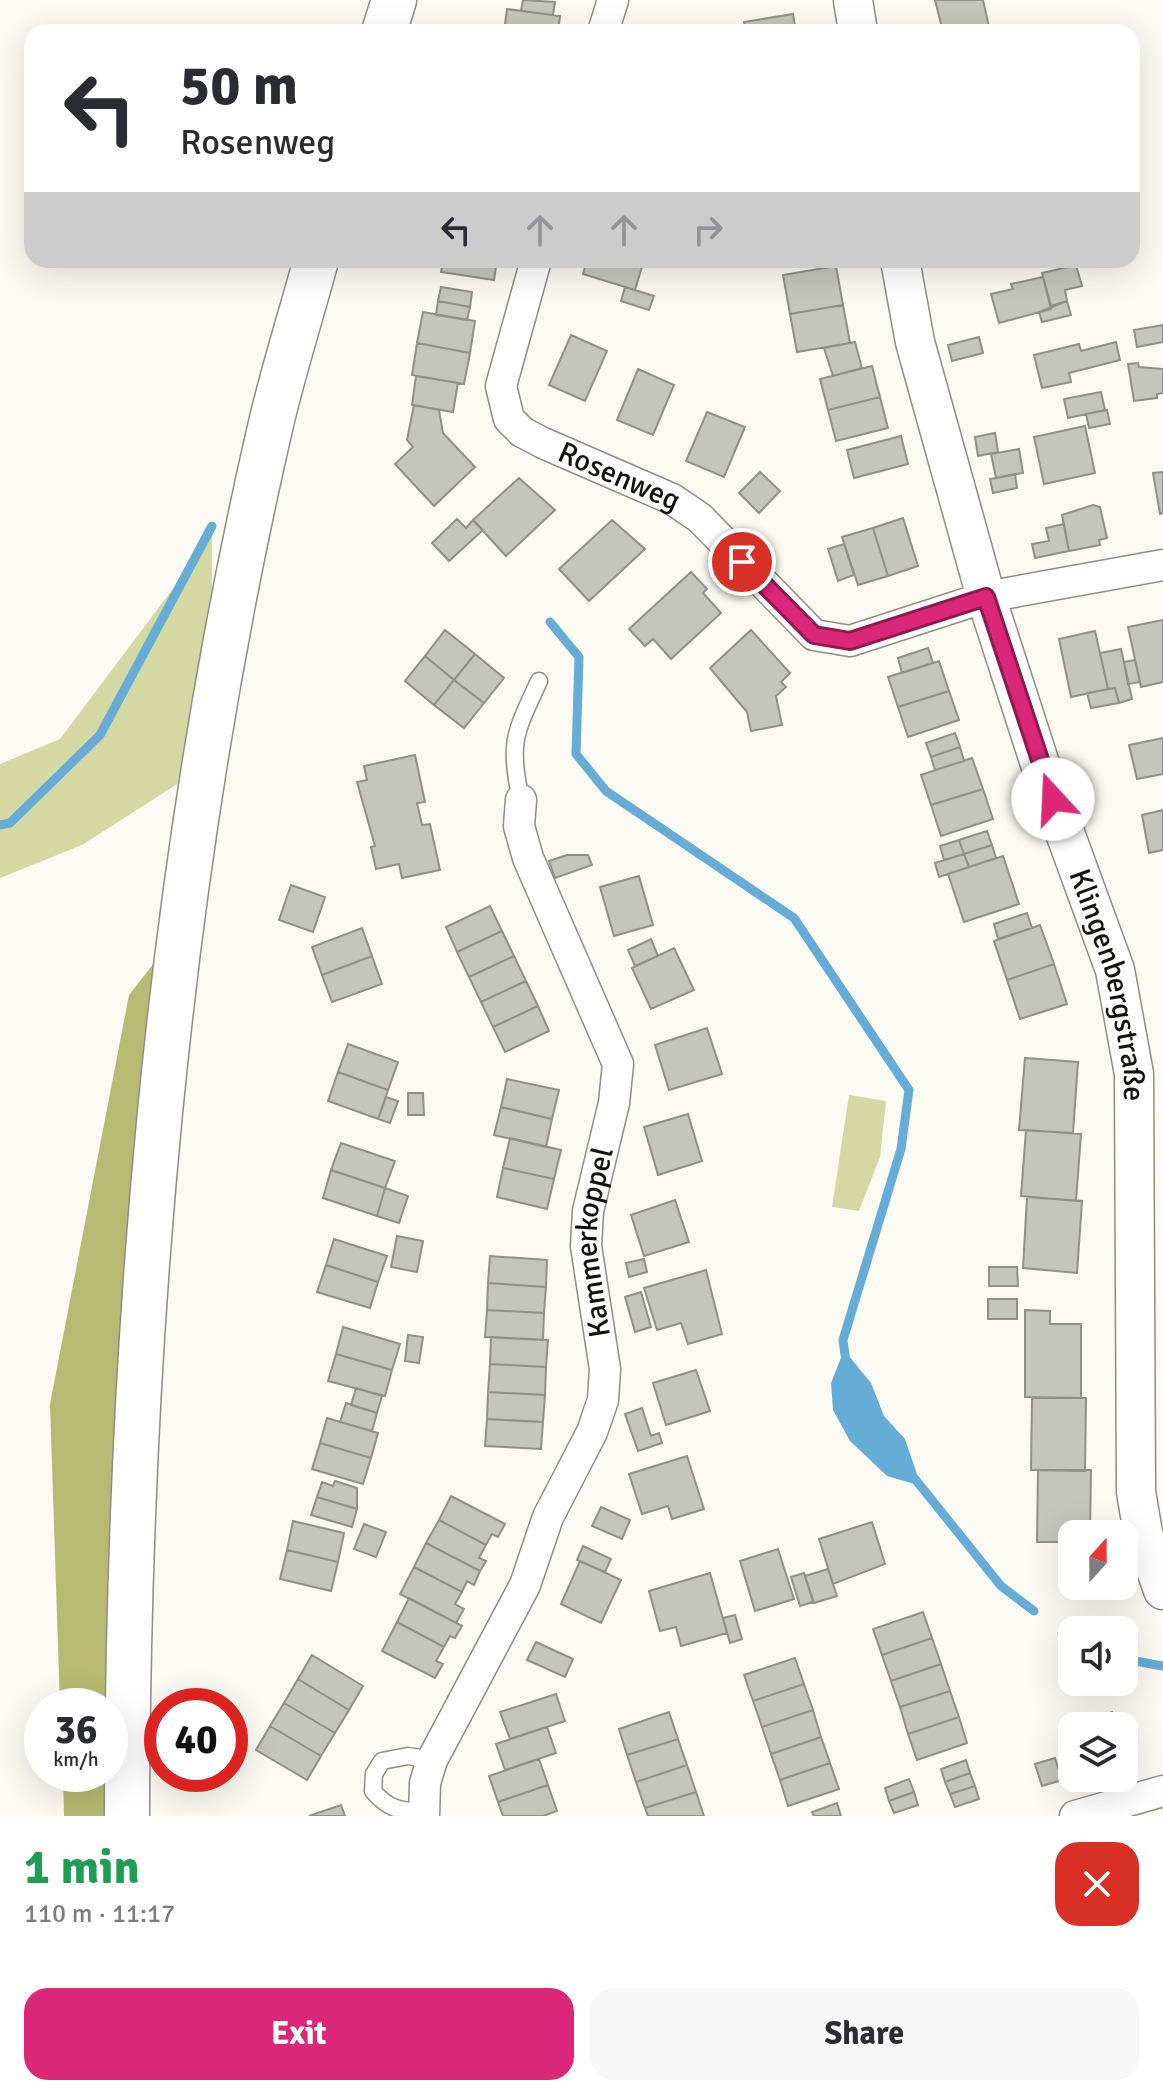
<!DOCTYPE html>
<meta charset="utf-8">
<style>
body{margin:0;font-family:Signika,sans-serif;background:#f7f7f7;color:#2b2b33;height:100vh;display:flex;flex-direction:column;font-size:30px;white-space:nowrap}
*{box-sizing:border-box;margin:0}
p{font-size:26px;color:#7c7c81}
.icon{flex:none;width:44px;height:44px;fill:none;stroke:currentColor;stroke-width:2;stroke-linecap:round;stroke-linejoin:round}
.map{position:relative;height:1816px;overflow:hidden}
.panel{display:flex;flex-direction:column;background:#fff;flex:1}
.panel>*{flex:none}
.top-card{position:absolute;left:24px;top:24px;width:1116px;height:244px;border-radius:24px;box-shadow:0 8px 32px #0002;background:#fff;color:#2b2b33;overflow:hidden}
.needle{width:52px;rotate:21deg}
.buttons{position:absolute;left:1058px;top:1520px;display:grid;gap:16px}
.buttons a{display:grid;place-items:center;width:80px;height:80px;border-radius:16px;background:#fff;box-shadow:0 8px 32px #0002;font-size:40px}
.speed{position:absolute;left:24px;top:1688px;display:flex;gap:16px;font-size:40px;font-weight:700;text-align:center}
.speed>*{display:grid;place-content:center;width:104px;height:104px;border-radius:50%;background:#fff;box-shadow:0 8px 32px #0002;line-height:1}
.speed small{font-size:20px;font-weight:400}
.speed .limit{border:12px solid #d22;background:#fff;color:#111}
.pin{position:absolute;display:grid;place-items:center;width:68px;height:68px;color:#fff;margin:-34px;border:4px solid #fff;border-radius:50%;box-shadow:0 2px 8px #0007}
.me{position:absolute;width:88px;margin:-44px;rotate:340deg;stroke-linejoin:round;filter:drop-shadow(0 0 6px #0008)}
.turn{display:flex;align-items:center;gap:28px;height:168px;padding:0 24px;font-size:36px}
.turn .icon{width:104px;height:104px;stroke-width:2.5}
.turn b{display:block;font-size:56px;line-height:68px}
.lanes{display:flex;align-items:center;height:76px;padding:0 24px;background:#0003;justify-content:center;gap:40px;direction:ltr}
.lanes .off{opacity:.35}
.round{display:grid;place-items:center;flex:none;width:84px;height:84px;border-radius:24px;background:#f7f7f7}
.headline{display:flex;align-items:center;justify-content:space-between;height:136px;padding:0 24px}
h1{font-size:48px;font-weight:700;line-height:60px;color:#1e9e55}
.primary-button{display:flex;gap:16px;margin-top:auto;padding:16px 24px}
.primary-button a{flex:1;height:92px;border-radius:24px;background:#db2777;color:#fff;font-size:32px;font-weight:700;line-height:92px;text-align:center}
.primary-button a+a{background:#f7f7f7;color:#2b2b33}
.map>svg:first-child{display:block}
</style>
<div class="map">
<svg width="1163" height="1816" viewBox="0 0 1163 1816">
<rect width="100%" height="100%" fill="#fafaf2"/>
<!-- green -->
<path fill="#d4d8a2" d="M212,526V604L179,783L82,845L0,878V764L60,739L193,562Z
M849,1095L886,1101L880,1157L859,1211L832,1207Z"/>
<!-- forest -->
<path fill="#b6ba72" d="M154,963L127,1305L115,1816H64L63,1774H110V1706H60L50,1404L129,995Z"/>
<!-- water -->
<path fill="#65acd7" d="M844,1350L871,1383L884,1416L905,1439L921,1486L887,1476L850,1441L833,1410L831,1383Z"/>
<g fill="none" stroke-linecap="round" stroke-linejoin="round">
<!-- stream -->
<path stroke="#65acd7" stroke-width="9" d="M550,622L579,657L576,754L606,791L794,918L909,1090L901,1149L843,1340L846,1362
M0,825L10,823L100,735L212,526
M915,1479L1001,1586L1034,1611
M1062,1634L1072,1642
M1124,1659L1163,1666"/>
</g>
<!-- building -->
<path fill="#c4c5bd" stroke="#8f9088" stroke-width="2" d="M523,0L555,2L553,15L521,11Z
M935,0H983L989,27L969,32H943Z
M507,9L560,16L558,32H504Z
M793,14L796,32H746L744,22Z
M1048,26L1101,29L1102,32H1026Z
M443,260H497L494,280L441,272Z
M587,260H644L635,290L583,274Z
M1076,265L1082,286L1065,290L1067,301L1051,306L1042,273Z
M836,266L843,305L790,314L783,275Z
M1043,277L1051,309L999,323L991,294L1013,289L1011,284Z
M441,287L472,292L470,307L438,301Z
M625,287L654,296L649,310L621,301Z
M438,301L470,307L467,320L436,315Z
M1067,301L1071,315L1042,322L1039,312Z
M843,305L850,343L797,352L790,314Z
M423,312L475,321L470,353L417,343Z
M1163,325V342L1137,347L1134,330Z
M571,335L607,351L585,401L549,385Z
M979,337L983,353L952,361L948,345Z
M855,342L862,368L833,376L824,348Z
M1116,342L1120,360L1069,373L1071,382L1042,388L1034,355L1079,344L1081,351Z
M417,343L470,353L464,384L412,375Z
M1138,363L1139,367L1163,369V393L1157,394V398L1134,401L1128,364Z
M872,366L880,397L828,410L820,379Z
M638,369L674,385L653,435L617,420Z
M416,376L458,383L453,412L412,405Z
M1101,392L1105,410L1068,418L1064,399Z
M880,397L888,428L836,441L828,410Z
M414,405L439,410L443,433L475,467L434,506L395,464L413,447L407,440Z
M1107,410L1110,424L1089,428L1086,414Z
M707,412L745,427L724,477L686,461Z
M1085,426L1095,473L1044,484L1034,437Z
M995,433L998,452L978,456L975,437Z
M901,436L908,464L854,478L847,450Z
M1019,449L1023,473L996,478L991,454Z
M760,472L780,491L759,513L739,493Z
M1163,472V513L1160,514L1153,473Z
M1015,474L1017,488L993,493L990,479Z
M519,478L555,510L506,556L473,520Z
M1093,505L1100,507L1107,538L1099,540L1100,545L1069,551L1062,515Z
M903,518L918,566L888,576L873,528Z
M457,519L466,528L473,520L483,530L449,561L432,543Z
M612,520L645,549L589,601L559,569Z
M1064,524L1069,551L1035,558L1032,544L1049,541L1046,528Z
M873,528L888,576L858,585L842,537Z
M844,544L854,575L838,581L828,549Z
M691,572L707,589L703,593L721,613L671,659L653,639L645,646L629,629Z
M1163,620V682L1141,687L1128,627Z
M445,630L475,654L454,680L425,656Z
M751,630L790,673L781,682L786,687L776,696L782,725L751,731L747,712L710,668Z
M1095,631L1108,689L1071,697L1059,639Z
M928,648L933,663L902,673L898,658Z
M1121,649L1132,699L1119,703L1115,688L1108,689L1100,653Z
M475,654L504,678L484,703L454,680Z
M425,656L454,680L434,705L405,681Z
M1135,660L1140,682L1128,684L1124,662Z
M939,661L949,691L898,707L888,677Z
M454,680L484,703L464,728L434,705Z
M1115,688L1119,703L1091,708L1087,693Z
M949,691L959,720L908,737L898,707Z
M955,733L960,747L931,757L926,743Z
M1163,738V774L1137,779L1129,745Z
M960,747L964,761L935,770L931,757Z
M415,755L425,802L417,803L422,825L430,824L440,870L402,878L399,864L376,869L371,847L375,846L357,782L367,780L364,766Z
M972,758L983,789L931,805L921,775Z
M983,789L993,819L941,836L931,805Z
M1163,810V850L1149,853L1142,815Z
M987,831L992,845L964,854L959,840Z
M959,840L964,854L944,860L940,846Z
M992,845L996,858L969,867L964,854Z
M964,854L969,867L939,877L935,863Z
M567,855H588L592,865L555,878L549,861Z
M1003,856L1019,904L964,922L948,874Z
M639,876L653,925L614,936L600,887Z
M291,885L325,897L313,932L279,920Z
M490,906L502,931L457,952L446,927Z
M1027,913L1032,928L998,939L994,924Z
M1040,925L1054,964L1007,980L994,941Z
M362,928L372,956L322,975L312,947Z
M502,931L514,956L469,977L457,952Z
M651,939L658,956L635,966L628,950Z
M674,948L694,990L651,1009L632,968Z
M372,956L382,984L332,1002L322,975Z
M514,956L526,981L481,1002L469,977Z
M1054,964L1067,1004L1020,1019L1007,980Z
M526,981L538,1006L493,1027L481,1002Z
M538,1006L549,1031L505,1052L493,1027Z
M707,1028L722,1074L669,1090L655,1045Z
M348,1044L398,1062L388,1090L338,1072Z
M1025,1058L1078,1062L1073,1133L1019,1130Z
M338,1072L388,1090L378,1119L328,1101Z
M507,1079L559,1090L552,1119L501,1107Z
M408,1093H423L424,1115H408Z
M386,1097L398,1101L390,1123L378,1119Z
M501,1107L552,1119L546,1147L494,1135Z
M688,1114L702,1161L658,1175L644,1127Z
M1026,1130L1081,1134L1076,1201L1021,1196Z
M510,1138L561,1150L554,1179L503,1168Z
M341,1143L395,1161L385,1188L331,1170Z
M503,1168L554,1179L547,1209L497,1197Z
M331,1170L385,1188L377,1216L323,1198Z
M385,1188L408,1196L399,1223L377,1216Z
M1027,1197L1082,1201L1077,1273L1023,1268Z
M675,1200L689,1242L644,1256L631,1215Z
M397,1236L423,1241L417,1272L391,1267Z
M334,1239L387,1256L378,1282L326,1265Z
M490,1256L547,1260L546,1287L488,1283Z
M644,1259L647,1272L629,1277L626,1263Z
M326,1265L378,1282L370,1308L317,1292Z
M989,1267H1017L1018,1286H989Z
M706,1270L722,1334L688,1344L681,1323L657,1330L644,1288Z
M488,1283L546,1287L544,1313L487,1310Z
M641,1292L651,1327L635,1332L625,1297Z
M988,1299H1017V1319H988Z
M487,1310L544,1313L543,1340L485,1337Z
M1025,1310L1050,1311V1324H1081V1398L1025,1397Z
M343,1327L400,1344L392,1370L336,1354Z
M408,1335L423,1337L419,1363L405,1361Z
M491,1337L548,1340L546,1367L490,1364Z
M336,1354L392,1370L385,1396L328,1381Z
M490,1364L546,1367L545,1395L488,1392Z
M696,1370L710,1411L666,1425L653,1383Z
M356,1388L382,1396L377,1413L351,1405Z
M488,1392L545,1395L543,1422L487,1419Z
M1032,1398H1086L1085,1471L1031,1470Z
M346,1403L377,1413L372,1431L340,1422Z
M642,1408L651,1436L659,1433L662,1443L638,1451L625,1414Z
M327,1418L378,1433L371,1458L320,1443Z
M487,1419L543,1422L541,1449L485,1446Z
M320,1443L371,1458L363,1484L312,1469Z
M687,1456L704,1509L672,1519L668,1506L642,1514L629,1474Z
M1038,1470H1091L1090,1534H1072V1542H1037Z
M335,1481L357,1488V1509L317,1497L322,1482L333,1486Z
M451,1496L505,1524L498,1537L492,1534L486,1545L439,1520Z
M317,1497L357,1509L352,1527L311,1515Z
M601,1507L630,1520L622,1539L592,1526Z
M439,1520L486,1545L479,1558L486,1561L480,1571L426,1543Z
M293,1521L344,1533L338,1562L287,1550Z
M872,1522L885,1564L833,1584L819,1539Z
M364,1524L386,1532L376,1557L354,1549Z
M426,1543L480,1571L474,1585L467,1581L462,1592L414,1567Z
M583,1546L611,1559L605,1572L577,1560Z
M778,1549L794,1599L755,1611L740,1561Z
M287,1550L338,1562L331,1591L280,1579Z
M580,1561L621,1580L601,1623L561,1604Z
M414,1567L462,1592L455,1604L464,1609L456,1623L400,1594Z
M828,1569L837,1596L814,1603L805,1576Z
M710,1573L727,1633L681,1646L676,1627L660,1631L649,1591Z
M804,1573L813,1602L800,1606L791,1577Z
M409,1598L462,1626L455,1638L450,1636L444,1647L397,1622Z
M923,1612L932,1638L882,1655L873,1629Z
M735,1615L742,1639L730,1643L723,1618Z
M397,1622L444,1647L436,1661L443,1664L435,1678L382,1651Z
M932,1638L941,1664L891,1681L882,1655Z
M536,1642L573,1659L565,1677L527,1660Z
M312,1655L363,1686L349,1710L298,1679Z
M795,1658L804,1684L753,1701L744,1675Z
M941,1664L950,1691L900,1707L891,1681Z
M298,1679L349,1710L335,1733L284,1703Z
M804,1684L813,1710L762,1727L753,1701Z
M950,1691L959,1717L908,1734L900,1707Z
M556,1694L565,1721L510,1739L500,1712Z
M284,1703L335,1733L321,1756L270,1726Z
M813,1710L821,1737L771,1754L762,1727Z
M669,1712L678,1739L627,1755L619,1729Z
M1112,1712L1116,1726H1072Z
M959,1717L967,1743L917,1760L908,1734Z
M270,1726L321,1756L307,1780L256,1750Z
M547,1727L556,1753L505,1770L496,1744Z
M821,1737L830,1763L780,1780L771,1754Z
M678,1739L687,1765L636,1782L627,1755Z
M1055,1758L1062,1780L1042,1786L1035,1764Z
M539,1759L548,1785L498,1802L489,1776Z
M966,1760L970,1773L945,1782L941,1769Z
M830,1763L839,1789L788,1806L780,1780Z
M687,1765L696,1792L645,1808L636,1782Z
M970,1773L975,1786L950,1794L945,1782Z
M909,1779L914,1792L889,1801L885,1788Z
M548,1785L557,1811L543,1816H503L498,1802Z
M975,1786L979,1799L955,1807L950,1794Z
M696,1792L704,1816H648L645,1808Z
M914,1792L918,1805L894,1813L889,1801Z
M837,1803L841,1816H814L812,1812Z
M341,1805L345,1816H309Z"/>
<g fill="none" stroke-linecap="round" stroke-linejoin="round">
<defs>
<path id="service" d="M521,800C508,743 515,733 539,681
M423,1812C400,1811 388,1809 373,1791L374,1774L382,1761L408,1756L432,1760"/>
<g id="minor">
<path d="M603,32L613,0"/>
<path id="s1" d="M536,260L501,386L509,419L522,432L543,443L672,499L700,518L814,635L850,641L986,597L1163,565"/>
<path id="s2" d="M424,1816L425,1783L432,1760L525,1585L548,1517L592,1432L603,1400L605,1369L586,1246L588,1211L614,1103L618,1064L528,858L519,826L521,800"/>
<path d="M1075,1816L1163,1791"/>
</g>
<g id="tertiary">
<path d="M853,0L858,32"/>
<path id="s3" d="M900,260L915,342L986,597L1042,770L1115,970L1134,1074L1136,1492L1143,1533L1163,1590"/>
</g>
<path id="secondary" d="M384,32L394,0
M127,1816C128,1350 165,882 270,428C283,371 301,316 316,260"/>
</defs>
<!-- service casing -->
<use href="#service" stroke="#8d8d86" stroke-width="19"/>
<!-- minor casing -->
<use href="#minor" stroke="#8d8d86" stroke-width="33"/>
<!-- tertiary casing -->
<use href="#tertiary" stroke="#8d8d86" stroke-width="41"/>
<!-- secondary casing -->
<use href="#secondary" stroke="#8d8d86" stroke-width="47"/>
<!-- service -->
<use href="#service" stroke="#fff" stroke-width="16"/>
<!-- minor -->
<use href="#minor" stroke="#fff" stroke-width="30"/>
<!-- tertiary -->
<use href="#tertiary" stroke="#fff" stroke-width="38"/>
<!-- secondary -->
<use href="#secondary" stroke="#fff" stroke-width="44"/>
</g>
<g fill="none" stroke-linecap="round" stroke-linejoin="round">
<defs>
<path id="route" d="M742,562L814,635L850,641L986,597L1053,799"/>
</defs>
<!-- route casing -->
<use href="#route" stroke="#8e194d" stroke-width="20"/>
<!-- route -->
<use href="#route" stroke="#db2777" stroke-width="14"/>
</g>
<g text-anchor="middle" stroke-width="6" stroke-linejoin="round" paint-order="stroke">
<!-- street labels -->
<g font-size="30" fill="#12120f" stroke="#fffffe">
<text dy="10" stroke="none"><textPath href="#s1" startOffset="290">Rosenweg</textPath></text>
<text dy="10" stroke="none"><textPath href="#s3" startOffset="756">Klingenbergstraße</textPath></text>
<text dy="10" stroke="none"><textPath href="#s2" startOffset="616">Kammerkoppel</textPath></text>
</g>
</g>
</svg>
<div class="buttons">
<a><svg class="needle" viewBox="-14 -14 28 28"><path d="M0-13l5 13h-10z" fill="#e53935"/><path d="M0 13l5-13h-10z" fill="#7c7c81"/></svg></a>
<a><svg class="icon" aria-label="sound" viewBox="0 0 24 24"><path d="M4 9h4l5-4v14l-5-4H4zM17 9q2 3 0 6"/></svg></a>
<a><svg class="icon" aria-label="layers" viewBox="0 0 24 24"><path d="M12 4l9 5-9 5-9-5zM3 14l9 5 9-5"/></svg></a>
</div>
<div class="speed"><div>36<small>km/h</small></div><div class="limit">40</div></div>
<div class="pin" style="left:742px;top:562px;background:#d93025"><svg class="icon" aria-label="arrive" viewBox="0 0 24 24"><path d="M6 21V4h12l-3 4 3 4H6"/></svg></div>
<svg class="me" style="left:1053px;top:799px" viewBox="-20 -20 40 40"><circle r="19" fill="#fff"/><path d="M0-13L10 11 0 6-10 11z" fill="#db2777"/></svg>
<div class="top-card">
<div class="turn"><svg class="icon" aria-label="left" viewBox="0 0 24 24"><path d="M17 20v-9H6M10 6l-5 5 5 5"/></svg><div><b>50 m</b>Rosenweg</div></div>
<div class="lanes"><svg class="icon" aria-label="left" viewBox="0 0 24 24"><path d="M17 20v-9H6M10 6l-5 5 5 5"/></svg><svg class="icon off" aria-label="ahead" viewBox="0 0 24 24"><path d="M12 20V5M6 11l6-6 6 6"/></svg><svg class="icon off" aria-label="ahead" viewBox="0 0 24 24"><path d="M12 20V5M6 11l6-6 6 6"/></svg><svg class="icon off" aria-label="right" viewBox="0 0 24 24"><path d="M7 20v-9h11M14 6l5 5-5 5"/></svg></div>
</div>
</div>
<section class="panel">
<div class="headline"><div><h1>1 min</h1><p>110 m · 11:17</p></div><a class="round" style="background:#d93025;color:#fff"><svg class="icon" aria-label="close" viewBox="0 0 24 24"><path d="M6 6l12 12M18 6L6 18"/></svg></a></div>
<div class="primary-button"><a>Exit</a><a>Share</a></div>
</section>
